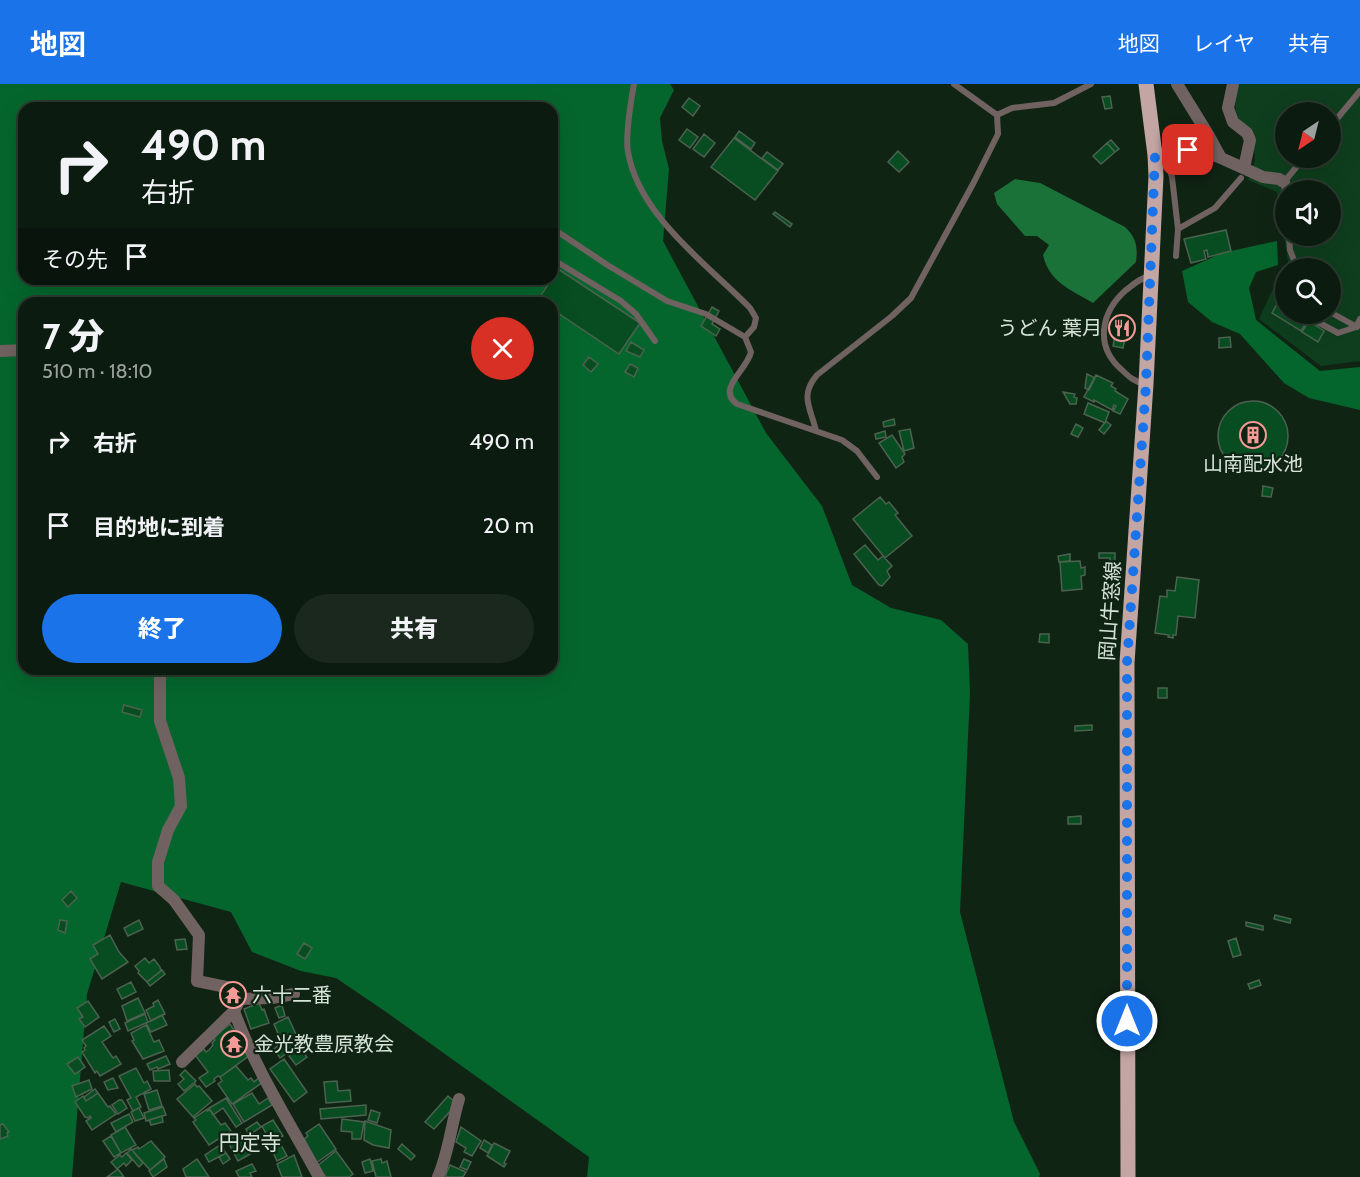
<!DOCTYPE html>
<html lang="ja">
<meta charset="utf-8">
<style>
body{margin:0;font-family:Cabin,"Noto Sans JP",sans-serif;background:#1a281d;color:#f1f3f6;height:100vh;display:flex;flex-direction:column;font-size:22px;white-space:nowrap}
*{box-sizing:border-box;margin:0}
p{font-size:20px;color:#9aa19e}
.icon{flex:none;width:33px;height:33px;fill:none;stroke:currentColor;stroke-width:2;stroke-linecap:round;stroke-linejoin:round}
.map{position:relative;flex:1;overflow:hidden}
.drawer{position:absolute;left:18px;top:213px;width:540px;height:378px;display:flex;flex-direction:column;background:#0c1b0f;border-radius:18px;box-shadow:0 6px 24px #0002,0 0 0 2px #2c392f}
.drawer>*{flex:none}
.hud{position:absolute;left:18px;top:18px;width:540px;height:183px;border-radius:18px;box-shadow:0 6px 24px #0002,0 0 0 2px #2c392f;background:#0c1b0f;color:#f1f3f6;overflow:hidden}
.needle{width:39px;rotate:215deg}
.buttons{position:absolute;left:1275px;top:18px;display:grid;gap:12px}
.buttons a{display:grid;place-items:center;width:66px;height:66px;border-radius:50%;background:#0c1b0f;box-shadow:0 6px 24px #0002,0 0 0 2px #2c392f;font-size:30px}
.pin{position:absolute;display:grid;place-items:center;width:51px;height:51px;color:#fff;margin:-26px;border-radius:12px;box-shadow:0 3px 9px #0006}
.me{position:absolute;width:66px;margin:-33px;rotate:0deg;stroke-linejoin:round;filter:drop-shadow(0 0 4px #0008)}
.turn{display:flex;align-items:center;gap:21px;height:126px;padding:0 24px;font-size:27px}
.turn .icon{width:78px;height:78px;stroke-width:2.5}
.turn b{display:block;font-size:42px;line-height:51px}
.then{display:flex;align-items:center;height:57px;padding:0 24px;background:#0003;gap:12px;font-size:22px}
.round{display:grid;place-items:center;flex:none;width:63px;height:63px;border-radius:32px;background:#1a281d}
.headline{display:flex;align-items:center;justify-content:space-between;height:102px;padding:0 24px}
h1{font-size:36px;font-weight:800;line-height:45px}
.action{display:flex;gap:12px;margin-top:auto;padding:12px 24px}
.action a{flex:1;height:69px;border-radius:36px;background:#1a73e8;color:#fff;font-size:24px;font-weight:800;line-height:69px;text-align:center}
.action a+a{background:#1a281d;color:#f1f3f6}
ul{padding:0;list-style:none}
li{display:flex;align-items:center;gap:18px;height:84px;padding:0 24px}
li div{flex:1}
li b{display:block;font-size:22px}
li em{font-style:normal}
header{display:flex;align-items:center;gap:36px;box-sizing:border-box;height:84px;padding:0 30px;background:#1a73e8;color:#fff}
header strong{font-size:28px}
nav{display:flex;gap:33px;margin-inline-start:auto;font-size:21px}
.map>svg:first-child{display:block}
</style>
<header>
<strong>地図</strong>
<nav><a>地図</a><a>レイヤ</a><a>共有</a></nav>
</header>
<div class="map">
<svg width="1360" height="1093" viewBox="0 0 1360 1093">
<rect width="100%" height="100%" fill="#102414"/>
<!-- green -->
<path fill="#0e3e1d" fill-rule="evenodd" d="M1238,0H1360V277L1321,282L1259,235L1281,187L1285,186L1286,230H1330V184H1289L1277,108L1248,96L1255,77L1253,48L1236,33L1235,16ZM1286,28H1330V74H1286ZM1286,106H1330V152H1286Z"/>
<!-- forest -->
<path fill="#05662d" fill-rule="evenodd" d="M0,0H670L674,6L660,34L662,57L669,85L663,157L766,349L822,422L852,501L891,524L941,536L968,560L970,609L960,828L1014,1038L1040,1090L1039,1093H587L589,1073L389,930L336,894L301,887L252,868L231,828L121,798L87,910L72,1093H0ZM24,24H552V195H24ZM24,219H552V585H24Z
M1277,157L1278,181L1256,188L1249,204L1256,236L1320,287L1360,283V326L1309,314L1284,299L1240,250L1212,238L1188,218L1182,187L1222,169Z"/>
<!-- water -->
<path fill="#1b7238" d="M1015,95L1040,99L1125,143C1136,153 1138,163 1136,178L1093,219C1071,206 1049,198 1043,171L1049,161L1037,152H1025L997,120L994,109Z"/>
<!-- building -->
<path fill="#074d21" stroke="#4c624f" stroke-width="1.5" d="M1110,12L1112,24L1105,25L1102,13Z
M689,14L700,22L693,32L682,23Z
M687,45L698,53L690,64L679,56Z
M739,47L755,59L751,65L735,53Z
M704,50L715,59L704,73L693,65Z
M734,54L778,87L755,116L711,83Z
M1111,56L1119,65L1115,68L1107,59Z
M1107,59L1115,68L1101,80L1093,72Z
M898,67L909,78L899,88L888,78Z
M767,68L783,80L778,86L762,74Z
M775,128L792,140L790,143L773,130Z
M1226,146L1231,167L1208,173L1207,166L1204,167L1206,175L1191,179L1184,155Z
M558,185L640,239L619,270L552,225V219H543L538,216Z
M1278,218L1286,223V230H1296L1307,237L1301,247L1272,229Z
M712,223L719,227L712,240L720,245L716,252L701,242Z
M1116,232L1130,235L1127,248L1114,245Z
M1309,237L1324,247L1318,258L1302,248Z
M1116,247L1126,249L1123,264L1113,262Z
M1230,253L1231,263L1219,264V254Z
M631,258L644,266L640,273L626,267Z
M589,273L598,280L591,288L583,281Z
M630,280L638,284L634,293L625,288Z
M1087,290L1095,294L1089,306L1085,304Z
M1096,291L1113,299L1111,302L1116,305L1115,307L1128,315L1120,330L1113,327L1116,322L1114,321L1112,326L1094,316V318L1084,313Z
M1063,308L1075,310L1074,313L1077,314L1076,320H1070Z
M1218 352a35 35 0 1 1 70 0a35 35 0 1 1-70 0Z
M1088,319L1109,328L1105,339L1084,330Z
M894,335L895,341L884,343L883,338Z
M1106,337L1111,341L1104,350L1099,346Z
M1076,340L1083,344L1078,353L1071,350Z
M910,345L914,364L904,367L899,347Z
M885,347L886,353L876,355L875,350Z
M892,351L905,370L902,373L904,378L896,384L879,359Z
M1263,402L1273,404L1271,413L1262,412Z
M880,413L886,420L889,418L898,429L895,431L912,452L885,474L853,435Z
M865,461L878,476L883,472L892,482L887,487L890,493L882,502L879,501L854,470Z
M1099,469H1115V486H1110V474H1099Z
M1070,470V477L1059,478L1058,472Z
M1080,477L1081,484L1085,483V491L1081,492L1082,505L1062,507L1060,478Z
M1177,493L1199,496L1195,534L1178,532L1176,551H1173V554L1168,553L1169,551L1155,549L1160,512L1167,513V506L1175,507Z
M1040,550H1049V559L1039,558Z
M1158,604H1167V614H1158Z
M124,621L142,626L140,633L122,628Z
M1092,641V646L1075,647V642Z
M1081,732V740H1068V733Z
M71,807L77,814L68,823L62,816Z
M1275,831L1291,835L1290,839L1274,835Z
M60,836L67,837L65,849L58,846Z
M139,836L143,845L128,852L124,844Z
M1246,838L1263,842V846L1246,842Z
M110,851L119,868L128,878L102,895L90,875L98,870L93,861Z
M1236,854L1241,871L1233,873L1228,857Z
M185,855L187,865L177,866L175,856Z
M304,859L312,864L305,875L297,870Z
M145,874L149,879L154,875L160,883L161,887L147,898L138,889L139,887L135,882Z
M162,886L165,890L150,902L147,898Z
M1259,896L1261,901L1250,905L1248,900Z
M131,898L136,908L122,915L117,905Z
M138,914L145,929L127,937L122,922Z
M158,916L165,930L151,937L146,926L154,922L153,919Z
M88,917L99,933L85,943L79,935L83,933L77,924Z
M259,919L262,926L264,925L269,939L251,945L244,925Z
M282,921L285,932L279,934L275,924Z
M145,930L148,938L128,947L125,939Z
M162,931L167,941L151,948L146,939Z
M288,933L300,959L285,966L274,940Z
M115,935L120,945L114,948L109,938Z
M230,940L250,971L220,993L218,992L214,995L215,997L206,1003L199,994L208,988L195,971L204,965L206,968L209,966L213,961L212,959L215,956L213,953Z
M146,941L154,958L159,956L164,967L143,975L132,957L134,956L131,949Z
M104,942L111,952L102,958L113,974L116,972L121,980L100,992L97,987L95,989L82,968L85,966L84,964L86,962L82,956Z
M280,960L287,969L280,974L274,965Z
M299,963L307,973L296,981L289,972Z
M166,972L170,980L158,985L157,983L150,986L147,980Z
M78,973L85,983L75,990L67,980Z
M284,975L307,1008L294,1018L270,985Z
M236,982L248,996L251,994L254,998L260,993L263,998L232,1020L218,1000L222,997L220,993Z
M136,984L144,999L147,997L151,1005L136,1013L141,1023L133,1027L127,1016L131,1014L119,992Z
M169,986L170,997H154L153,987Z
M185,986L196,997L184,1007L178,1000L184,995L180,991Z
M113,994L118,1004L108,1006L104,998Z
M89,996L92,1005L76,1013L72,1002Z
M337,997L338,1007L350,1006L351,1017L326,1019L324,998Z
M195,1000L197,1003L199,1002L212,1017L193,1033L177,1015Z
M95,1005L98,1009L86,1017L84,1013Z
M157,1006L162,1022L149,1026L144,1010Z
M98,1009L108,1023L110,1022L116,1030L92,1046L86,1037L91,1034L90,1032L88,1034L85,1033L75,1018L83,1012L86,1017Z
M252,1009L259,1020L268,1014L272,1021L244,1038L233,1020Z
M448,1012L457,1020L434,1045L425,1038Z
M226,1014L242,1039L236,1043L223,1024L213,1031L210,1026L207,1027L206,1026Z
M119,1016H122L127,1024L118,1030L112,1021Z
M366,1021V1031L321,1035L320,1025Z
M163,1023L166,1031L146,1037L144,1029Z
M139,1024L144,1034L135,1037L131,1028Z
M206,1026L207,1027L210,1026L221,1041L225,1039L231,1047L209,1061L193,1038L196,1036L194,1034Z
M371,1026L380,1029L377,1039L368,1036Z
M129,1030L133,1038L116,1048L111,1039Z
M162,1032L163,1038L151,1041L149,1036Z
M342,1035L364,1038L361,1055H352V1048L341,1047Z
M273,1036L283,1052L271,1059L262,1042Z
M365,1037L391,1046L389,1064L373,1061L364,1056Z
M257,1038L261,1043L249,1051L246,1045Z
M3,1040L9,1048L7,1049L8,1052L0,1055V1041Z
M319,1040L336,1065L316,1079L304,1055L308,1052L306,1049Z
M125,1043L136,1061L121,1069L111,1051Z
M461,1043L481,1057L472,1072L464,1068L466,1064L456,1058Z
M240,1049L252,1069L238,1077L227,1056Z
M111,1052L121,1069L114,1073L103,1057Z
M484,1056L492,1061L488,1069L480,1064Z
M151,1057L165,1073L150,1086L132,1066L138,1063L139,1065Z
M280,1059L287,1072L277,1077L271,1064Z
M494,1059L510,1067L504,1079L506,1080L504,1083L487,1072Z
M402,1060L415,1072L411,1076L398,1065Z
M220,1061L226,1069L209,1078L205,1071Z
M131,1065L143,1079L139,1083L127,1069Z
M336,1067L353,1090L349,1093H326L317,1082Z
M126,1069L132,1076L126,1082L124,1079L117,1085L111,1078L120,1071L122,1073Z
M226,1069L230,1075L223,1080L219,1073Z
M294,1071L302,1093H282L277,1080Z
M164,1075L167,1083L153,1093L149,1087Z
M197,1075L209,1093H186L183,1085Z
M370,1075L373,1087L365,1089L362,1078Z
M381,1075L382,1079L387,1077L391,1093H376L372,1077Z
M464,1075L471,1078L467,1086L460,1083Z
M252,1080L256,1087L250,1089L252,1093H239L236,1087Z
M450,1081L466,1088L463,1093H446V1090Z
M118,1085L124,1093H107Z"/>
<g fill="none" stroke-linecap="round" stroke-linejoin="round">
<!-- path -->
<path stroke="#6d7e70" stroke-width="2" stroke-dasharray="1.5 4.5" stroke-linecap="butt" d="M1283,208L1286,196"/>
<!-- lane -->
<path stroke="#706261" stroke-width="6" d="M997,31L1012,24L1054,19L1091,0
M1330,43L1360,7
M1164,69L1172,93L1178,145L1176,172
M1286,121L1284,98L1304,74
M552,144L609,182L667,217L706,230L745,253L754,243L756,234L750,224C707,180 639,132 628,68C625,52 631,17 634,0
M1178,145L1215,124L1241,94
M1289,152L1290,166L1297,184
M552,175L621,217L636,230L655,257
M1281,217L1286,220
M1330,228L1357,243
M1303,230L1338,249L1356,243L1360,235
M745,253L751,268C747,286 716,305 737,320L842,356L857,367L877,393
M1145,300C1135,298 1129,293 1122,286C1094,262 1101,228 1126,206C1134,200 1140,194 1150,192
M816,347C811,324 799,312 817,291L892,232L911,214L974,98L998,50L997,31L954,0"/>
<!-- street -->
<path stroke="#706261" stroke-width="12" d="M1177,0L1209,52L1221,74L1263,93L1279,95L1284,98
M1233,0L1228,24L1233,38L1247,49L1250,56L1244,84
M1155,71C1180,64 1197,64 1221,74
M0,267L24,266
M160,585V637L179,694L181,722L168,746L158,778V802L174,816L199,851L197,897L236,905L240,915L234,927C255,985 290,1039 319,1093
M240,915L272,914L294,910
M182,978L234,927
M438,1093C449,1068 451,1041 459,1015"/>
<!-- primary -->
<path stroke="#c3a6a4" stroke-width="15" d="M1128,1093L1127,579L1146,300L1156,92L1155,71L1146,0"/>
</g>
<g fill="none" stroke-linecap="round" stroke-linejoin="round">
<!-- route -->
<path stroke="#1a73e8" stroke-width="10" stroke-dasharray="0 18" d="M1127,937V579L1146,300L1155,71L1173,66H1188"/>
</g>
<!-- icons -->
<defs>
<symbol id="restaurant-ring" viewBox="-11 -11 22 22"><circle r="9.5" fill="#102414" stroke="#f59b97" stroke-width="1.5"/><path d="M-5-6h1v4h1v-4h1v4h1v-4h1v5L-1.5 .5V6h-2V.5L-5-1ZM5-6V6H3V1.5H1.5Q1.5-4 5-6Z" fill="#f59b97"/></symbol>
<symbol id="building-ring" viewBox="-11 -11 22 22"><circle r="9.5" fill="#102414" stroke="#f59b97" stroke-width="1.5"/><path d="M-4-6H4V6H1V3H-1V6H-4ZM-2.5-4.3h1.7v1.8h-1.7ZM.8-4.3h1.7v1.8H.8ZM-2.5-1h1.7V.8h-1.7ZM.8-1h1.7V.8H.8Z" fill="#f59b97"/></symbol>
<symbol id="temple-ring" viewBox="-11 -11 22 22"><circle r="9.5" fill="#102414" stroke="#f59b97" stroke-width="1.5"/><path d="M0-6L5-2H3V0L6.5 2.5H4V6H1.5V3h-3V6H-4V2.5H-6.5L-3 0V-2H-5Z" fill="#f59b97"/></symbol>
</defs>
<g fill-rule="evenodd">
<use href="#restaurant-ring" x="1107" y="229" width="30" height="30"/>
<use href="#building-ring" x="1238" y="336" width="30" height="30"/>
<use href="#temple-ring" x="218" y="896" width="30" height="30"/>
<use href="#temple-ring" x="219" y="945" width="30" height="30"/>
</g>
<g text-anchor="middle" stroke-width="4.5" stroke-linejoin="round" paint-order="stroke">
<!-- poi labels -->
<g font-size="20" fill="#d6e3d8" stroke="#102414" text-anchor="start">
<text x="1102" y="251" text-anchor="end">うどん 葉月</text>
<text x="1253" y="387" text-anchor="middle">山南配水池</text>
<text x="252" y="918">六十二番</text>
<text x="254" y="967">金光教豊原教会</text>
</g>
<!-- street labels -->
<g font-size="20" fill="#d6e3d8" stroke="#102414">
<text transform="translate(1110 527) rotate(-86)" y="7">岡山牛窓線</text>
</g>
<!-- neighbourhood labels -->
<g font-size="21" fill="#d6e3d8" stroke="#102414">
<text x="250" y="1066">円定寺</text>
</g>
</g>
</svg>
<div class="buttons">
<a><svg class="needle" viewBox="-14 -14 28 28"><path d="M0-13l5 13h-10z" fill="#e53935"/><path d="M0 13l5-13h-10z" fill="#9aa19e"/></svg></a>
<a><svg class="icon" aria-label="sound" viewBox="0 0 24 24"><path d="M4 9h4l5-4v14l-5-4H4zM17 9q2 3 0 6"/></svg></a>
<a><svg class="icon" aria-label="search" viewBox="0 0 24 24"><circle cx="10" cy="10" r="6"/><path d="M15 15l6 6"/></svg></a>
</div>
<div class="pin" style="left:1188px;top:66px;background:#d93025"><svg class="icon" aria-label="arrive" viewBox="0 0 24 24"><path d="M6 21V4h12l-3 4 3 4H6"/></svg></div>
<svg class="me" style="left:1127px;top:937px" viewBox="-20 -20 40 40"><circle r="17" fill="#1a73e8" stroke="#fff" stroke-width="3"/><path d="M0-11L8 9 0 5-8 9z" fill="#fff"/></svg>
<div class="hud">
<div class="turn"><svg class="icon" aria-label="right" viewBox="0 0 24 24"><path d="M7 20v-9h11M14 6l5 5-5 5"/></svg><div><b>490 m</b>右折</div></div>
<div class="then">その先<svg class="icon" aria-label="arrive" viewBox="0 0 24 24"><path d="M6 21V4h12l-3 4 3 4H6"/></svg></div>
</div>
<section class="drawer">
<div class="headline"><div><h1>7 分</h1><p>510 m · 18:10</p></div><a class="round" style="background:#d93025;color:#fff"><svg class="icon" aria-label="close" viewBox="0 0 24 24"><path d="M6 6l12 12M18 6L6 18"/></svg></a></div>
<ul>
<li><svg class="icon" aria-label="right" viewBox="0 0 24 24"><path d="M7 20v-9h11M14 6l5 5-5 5"/></svg><div><b>右折</b></div><em>490 m</em></li>
<li><svg class="icon" aria-label="arrive" viewBox="0 0 24 24"><path d="M6 21V4h12l-3 4 3 4H6"/></svg><div><b>目的地に到着</b></div><em>20 m</em></li>
</ul>
<div class="action"><a>終了</a><a>共有</a></div>
</section>
</div>
